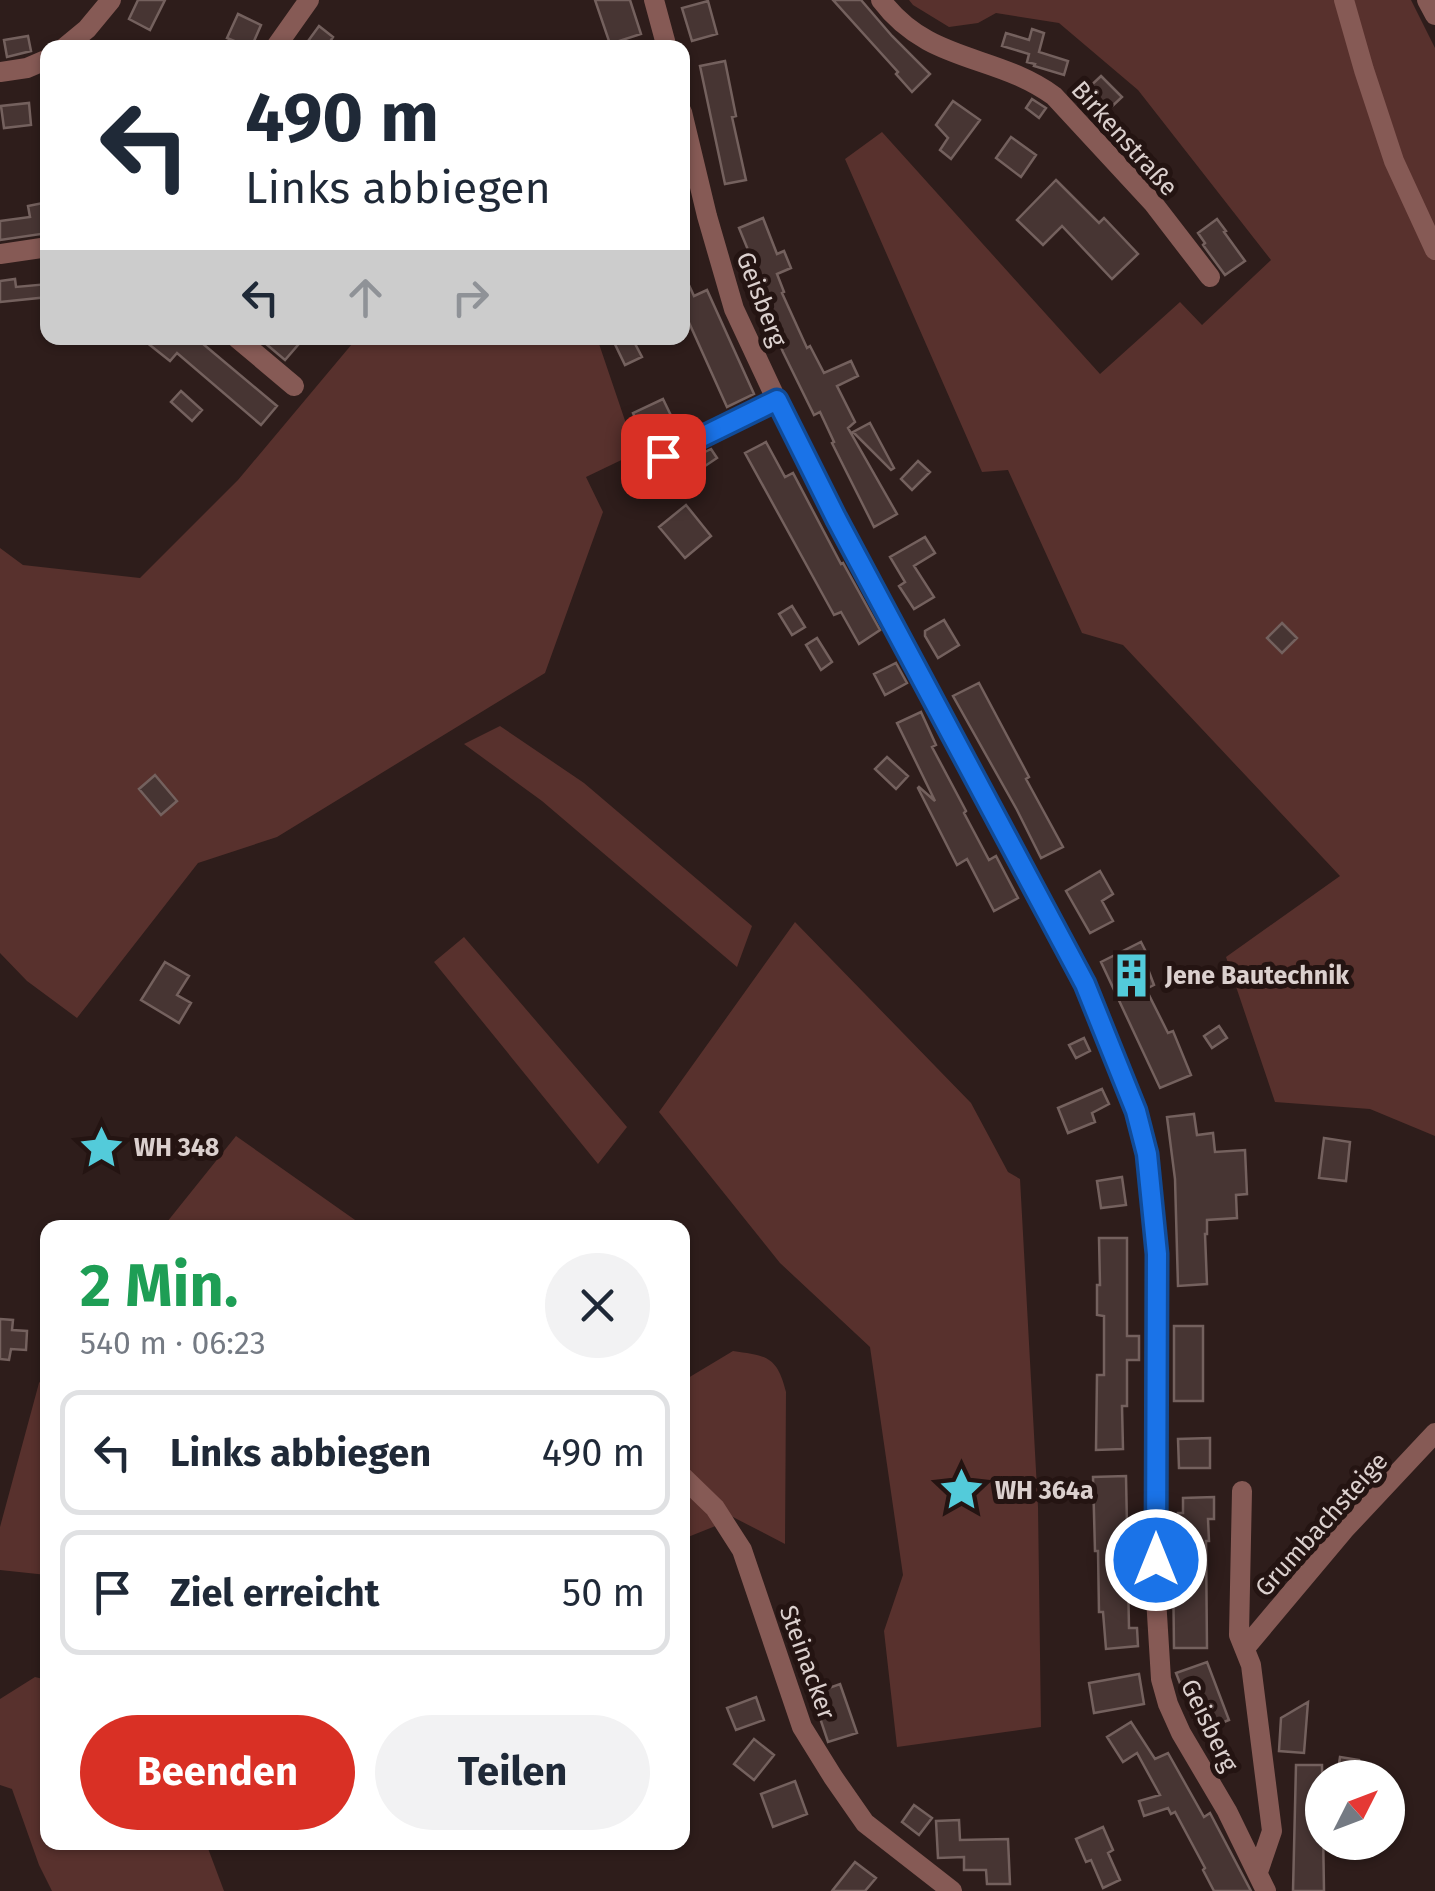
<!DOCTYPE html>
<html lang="de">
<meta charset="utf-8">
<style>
body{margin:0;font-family:"Fira Sans",sans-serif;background:#f2f2f3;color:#1f2937;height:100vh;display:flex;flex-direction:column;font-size:38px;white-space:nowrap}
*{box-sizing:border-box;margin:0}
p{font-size:32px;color:#747a83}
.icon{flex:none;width:55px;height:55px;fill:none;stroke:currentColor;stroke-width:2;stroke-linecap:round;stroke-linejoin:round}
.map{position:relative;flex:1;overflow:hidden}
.details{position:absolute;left:40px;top:1220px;width:650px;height:630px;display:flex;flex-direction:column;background:#fff;border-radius:20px;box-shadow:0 2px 8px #0004}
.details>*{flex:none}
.top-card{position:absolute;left:40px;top:40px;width:650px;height:305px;border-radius:20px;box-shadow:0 2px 8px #0004;background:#fff;color:#1f2937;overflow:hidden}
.needle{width:65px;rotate:48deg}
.fabs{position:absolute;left:1305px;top:1760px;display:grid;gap:20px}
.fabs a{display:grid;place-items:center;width:100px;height:100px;border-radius:50%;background:#fff;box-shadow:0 2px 8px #0004;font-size:50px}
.pin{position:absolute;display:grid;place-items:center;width:85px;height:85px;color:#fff;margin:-42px;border-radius:20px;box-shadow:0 5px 15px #0006}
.me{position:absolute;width:110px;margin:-55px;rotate:0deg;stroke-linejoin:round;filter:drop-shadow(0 0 8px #0008)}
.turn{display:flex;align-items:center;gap:35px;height:210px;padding:0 40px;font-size:45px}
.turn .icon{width:130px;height:130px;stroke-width:2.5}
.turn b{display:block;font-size:70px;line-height:85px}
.lanes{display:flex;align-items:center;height:95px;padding:0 40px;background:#0003;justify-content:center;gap:50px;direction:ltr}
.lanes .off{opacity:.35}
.round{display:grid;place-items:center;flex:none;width:105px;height:105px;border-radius:52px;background:#f2f2f3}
.summary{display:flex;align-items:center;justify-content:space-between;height:170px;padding:0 40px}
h1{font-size:60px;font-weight:700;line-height:75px;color:#1e9e55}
.cta{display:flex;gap:20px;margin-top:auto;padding:20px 40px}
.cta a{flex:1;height:115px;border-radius:60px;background:#d93025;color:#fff;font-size:40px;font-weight:700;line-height:115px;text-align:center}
.cta a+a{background:#f2f2f3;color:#1f2937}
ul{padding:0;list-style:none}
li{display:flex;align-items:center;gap:30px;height:125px;margin:0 20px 15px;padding:0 20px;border:5px solid #e0e1e3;border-radius:20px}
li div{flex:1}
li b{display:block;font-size:38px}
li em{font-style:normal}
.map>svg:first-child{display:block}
</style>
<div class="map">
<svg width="1435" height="1891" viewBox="0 0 1435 1891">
<rect width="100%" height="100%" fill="#2e1d1b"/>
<!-- green -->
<path fill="#58312d" d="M909,0H1411L1435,48V1136L1370,1109L1275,1102L1226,957L1340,876L1123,645L1082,633L1008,470L982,472L845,159L882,132L1100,374L1180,302L1202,325L1271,260L1138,90L1059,23L996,13L978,23L949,27L913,5Z
M357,338H597L636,453L586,477L603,512L545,673L277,837L198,863L77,1018L27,981L0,953V548L23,565L140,578L238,480Z
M500,726L584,783L752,926L737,967L542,801L464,744Z
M795,922L971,1103L1008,1172L1020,1179L1038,1507L1041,1727L897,1747L884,1631L903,1575L870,1347L780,1263L659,1112Z
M464,937L627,1127L598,1164L434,962Z
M236,1136L365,1227H163Z
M733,1351C767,1356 777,1356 786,1392L785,1544L731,1516L683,1467L682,1384L688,1378Z
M47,1372V1575L0,1570V1527L39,1383Z
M682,1488L718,1525L683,1539H682Z
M35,1677L47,1680L48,1842L206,1843L224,1891H52L39,1865L12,1789L0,1785V1699Z"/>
<!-- building -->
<path fill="#473533" stroke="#74615e" stroke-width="2.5" d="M138,0H165L150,30L129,19Z
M595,0H630L641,34L610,44Z
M833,0H861L892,36L930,74L912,92L896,74L898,72Z
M708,1L717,34L692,41L682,8Z
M238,14L261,25L251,48L227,38Z
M319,26L333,37L326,48H303Z
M1032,29L1044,33L1039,52L1068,61L1064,75L1034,66L1035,64L1027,62L1029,54L1002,46L1006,33L1029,40Z
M28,36L31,51L7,57L4,40Z
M725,61L736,116L732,117L746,180L725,184L700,66Z
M1101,76L1122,97L1105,113L1084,92Z
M1032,99L1046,108L1039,118L1026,108Z
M953,101L980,120L951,159L940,150L948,138L936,125Z
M29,103L31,125L4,128L1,106Z
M1011,137L1036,155L1021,177L996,158Z
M1056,180L1099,223L1104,218L1138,254L1112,279L1062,226L1043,245L1017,220Z
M48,202V233L0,240V221L30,217L28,206Z
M763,218L777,254L784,251L791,268L777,274L784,292L782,293L807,348L810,346L824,373L851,361L858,376L837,386L855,422L848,428L897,514L874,527L832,443L834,442L820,412L814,415L783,352L746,265L753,262L739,228Z
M1217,219L1226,231L1224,232L1245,261L1225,275L1203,245L1205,243L1198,233Z
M682,270L694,296L707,290L754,394L727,407L682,307Z
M15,279L16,287L48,284V297L0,302V281Z
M141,338H196L277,406L261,425L177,353L170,361Z
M259,338H304L285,360Z
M612,338H632L642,357L625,365Z
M181,391L202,410L192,421L171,402Z
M663,399L676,426L645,441L633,413Z
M870,423L894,468L891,470L853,432Z
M766,442L785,477L793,473L841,564L843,563L880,630L859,644L841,612L834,615L745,453Z
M711,449L717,458L702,468L695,457Z
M918,461L930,472L912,490L901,479Z
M686,505L711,536L685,558L659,527Z
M925,537L935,553L914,566L934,597L914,609L899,586L905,582L890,557Z
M792,606L805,627L792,635L779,614Z
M944,620L959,645L938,658L925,636V631Z
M1282,623L1297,638L1282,653L1267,638Z
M817,638L832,662L821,670L806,645Z
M896,663L907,683L885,695L874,674Z
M979,683L1029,777L1026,779L1063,847L1041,858L1017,810L953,696Z
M921,712L936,745L932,747L966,811L964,813L989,860L996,856L1018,898L994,911L967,859L957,865L918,788L919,787L935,801L897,723Z
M887,757L908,776L896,789L875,769Z
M155,775L177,801L161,815L139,789Z
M1100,871L1113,894L1102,901L1113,921L1090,933L1066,891Z
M1141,942L1147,954L1143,956L1154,985L1146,989L1168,1033L1173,1031L1191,1075L1160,1088L1101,962Z
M165,962L189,976L177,995L191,1003L179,1023L141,1000Z
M1219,1026L1227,1038L1212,1048L1204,1036Z
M1084,1038L1090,1051L1076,1058L1069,1045Z
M1102,1089L1109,1104L1092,1113L1095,1122L1068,1133L1058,1108Z
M1194,1114L1197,1135L1213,1133L1215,1152L1245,1150L1247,1194L1236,1195L1237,1218L1207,1220V1234H1205L1207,1284L1178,1286L1175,1179L1167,1117Z
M1324,1138L1350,1142L1346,1181L1319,1178Z
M1122,1177L1126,1205L1101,1208L1097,1181Z
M1099,1238H1127V1336H1139V1360H1127V1406H1122L1123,1449L1096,1450L1097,1375H1104V1316L1097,1315V1285H1100Z
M0,1319L13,1320L12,1330L27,1331L26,1350L11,1349L9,1360L0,1359Z
M1174,1326H1203V1401H1174Z
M1210,1438V1468H1179L1178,1439Z
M1126,1476L1129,1628H1137L1138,1646L1106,1649L1103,1612H1099L1098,1551H1095L1093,1477Z
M1214,1497V1519H1208L1209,1541H1206L1207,1648H1174L1173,1563H1178V1513H1183V1498Z
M1207,1662L1229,1720L1209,1728L1206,1718L1195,1722L1176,1673Z
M1139,1674L1144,1704L1094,1713L1089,1683Z
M840,1684L857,1733L828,1742L812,1694Z
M756,1697L764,1720L736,1730L727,1708Z
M1308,1702L1304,1753L1279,1751L1281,1718Z
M1131,1722L1155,1759L1168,1753L1204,1817L1210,1813L1251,1891H1214L1203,1870L1205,1868L1175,1812L1171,1814L1168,1808L1144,1816L1139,1801L1160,1795L1137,1753L1123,1762L1107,1737Z
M754,1739L774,1755L754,1780L734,1764Z
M1340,1757L1359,1760L1358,1773L1338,1771Z
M1296,1765H1322L1324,1891H1293Z
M795,1781L807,1814L773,1827L761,1794Z
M914,1805L932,1818L919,1835L902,1822Z
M959,1820L960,1840L1008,1839L1010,1884H987L986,1870H964V1857L938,1858L936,1821Z
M1103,1827L1113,1850L1108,1853L1120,1880L1103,1888L1091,1860L1086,1862L1076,1839Z
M855,1862L876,1878L865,1891H832Z"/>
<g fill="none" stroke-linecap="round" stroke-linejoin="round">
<!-- minor -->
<path stroke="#865a55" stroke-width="20" d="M654,0L667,48
M881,0C929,64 995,53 1054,96L1153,203L1210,277
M1344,0L1364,70L1394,161L1435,250
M1427,0L1435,15
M64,48L87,29L111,0
M275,48L309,0
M0,72L27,68L48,59
M682,112L707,216L734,309L777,401L836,518L1085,984L1136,1111L1147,1153L1157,1255L1156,1598L1161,1679L1168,1704L1181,1733L1227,1811L1266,1891
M0,254L48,247
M237,338L294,386
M644,464L682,448L777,401
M682,1476L715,1508L742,1550L802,1727L833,1777L865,1823L952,1891
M1242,1491L1239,1635L1251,1665L1272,1831L1258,1872
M1245,1648L1344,1530L1435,1433"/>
</g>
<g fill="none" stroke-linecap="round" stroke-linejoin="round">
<defs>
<path id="route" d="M663,456L777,400L836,518L1085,984L1136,1111L1147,1154L1157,1254L1156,1560"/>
</defs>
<!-- route casing -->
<use href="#route" stroke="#114b97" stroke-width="25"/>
<!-- route -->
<use href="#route" stroke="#1a73e8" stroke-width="18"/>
</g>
<!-- icons -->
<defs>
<symbol id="building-bare" viewBox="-9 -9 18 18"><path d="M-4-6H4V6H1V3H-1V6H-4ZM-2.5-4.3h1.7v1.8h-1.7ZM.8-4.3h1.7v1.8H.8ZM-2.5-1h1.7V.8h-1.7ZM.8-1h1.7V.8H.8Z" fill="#53cbda" stroke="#241412" stroke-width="2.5" paint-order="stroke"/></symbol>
<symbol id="sight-bare" viewBox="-9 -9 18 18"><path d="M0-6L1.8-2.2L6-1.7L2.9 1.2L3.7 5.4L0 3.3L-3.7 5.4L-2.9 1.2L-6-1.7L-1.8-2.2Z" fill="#53cbda" stroke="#241412" stroke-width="2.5" paint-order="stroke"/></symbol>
</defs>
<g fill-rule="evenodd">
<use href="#building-bare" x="1100" y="944" width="63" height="63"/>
<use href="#sight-bare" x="70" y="1116" width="63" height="63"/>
<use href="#sight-bare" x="930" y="1458" width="63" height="63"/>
</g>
<g text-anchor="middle" stroke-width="10" stroke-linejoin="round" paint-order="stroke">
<!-- street labels -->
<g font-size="25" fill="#dbd0ce" stroke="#241412">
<text transform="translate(1125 138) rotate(48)" y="9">Birkenstraße</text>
<text transform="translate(762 299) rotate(69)" y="9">Geisberg</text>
<text transform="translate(1321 1524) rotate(-48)" y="9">Grumbachsteige</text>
<text transform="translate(808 1662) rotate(70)" y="9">Steinacker</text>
<text transform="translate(1210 1725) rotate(64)" y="9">Geisberg</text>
</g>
<!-- poi labels -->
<g font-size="25" font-weight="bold" fill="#dbd0ce" stroke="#241412" text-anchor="start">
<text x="1165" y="984">Jene Bautechnik</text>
<text x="134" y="1156">WH 348</text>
<text x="995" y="1499">WH 364a</text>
</g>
</g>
</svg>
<div class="fabs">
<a><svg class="needle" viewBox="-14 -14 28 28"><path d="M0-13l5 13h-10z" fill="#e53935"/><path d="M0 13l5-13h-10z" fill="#747a83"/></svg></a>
</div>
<div class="pin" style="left:663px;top:456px;background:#d93025"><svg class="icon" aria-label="arrive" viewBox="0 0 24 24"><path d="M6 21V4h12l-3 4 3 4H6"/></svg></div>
<svg class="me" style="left:1156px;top:1560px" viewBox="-20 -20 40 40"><circle r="17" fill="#1a73e8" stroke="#fff" stroke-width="3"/><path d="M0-11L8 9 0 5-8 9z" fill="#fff"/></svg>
<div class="top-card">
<div class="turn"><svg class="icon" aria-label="left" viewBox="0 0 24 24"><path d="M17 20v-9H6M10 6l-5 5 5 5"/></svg><div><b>490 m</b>Links abbiegen</div></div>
<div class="lanes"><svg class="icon" aria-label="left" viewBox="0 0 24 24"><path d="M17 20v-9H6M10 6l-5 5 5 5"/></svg><svg class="icon off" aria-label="ahead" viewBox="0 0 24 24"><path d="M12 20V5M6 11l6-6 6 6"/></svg><svg class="icon off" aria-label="right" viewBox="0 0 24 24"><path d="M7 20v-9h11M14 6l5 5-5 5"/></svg></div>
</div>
<section class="details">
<div class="summary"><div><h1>2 Min.</h1><p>540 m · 06:23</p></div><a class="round"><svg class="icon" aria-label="close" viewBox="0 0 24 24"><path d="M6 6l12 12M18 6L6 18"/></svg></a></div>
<ul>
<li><svg class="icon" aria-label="left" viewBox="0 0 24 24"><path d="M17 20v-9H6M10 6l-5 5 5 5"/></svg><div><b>Links abbiegen</b></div><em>490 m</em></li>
<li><svg class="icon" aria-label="arrive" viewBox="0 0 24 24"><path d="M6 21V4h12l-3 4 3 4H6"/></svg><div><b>Ziel erreicht</b></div><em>50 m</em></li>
</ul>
<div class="cta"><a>Beenden</a><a>Teilen</a></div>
</section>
</div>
